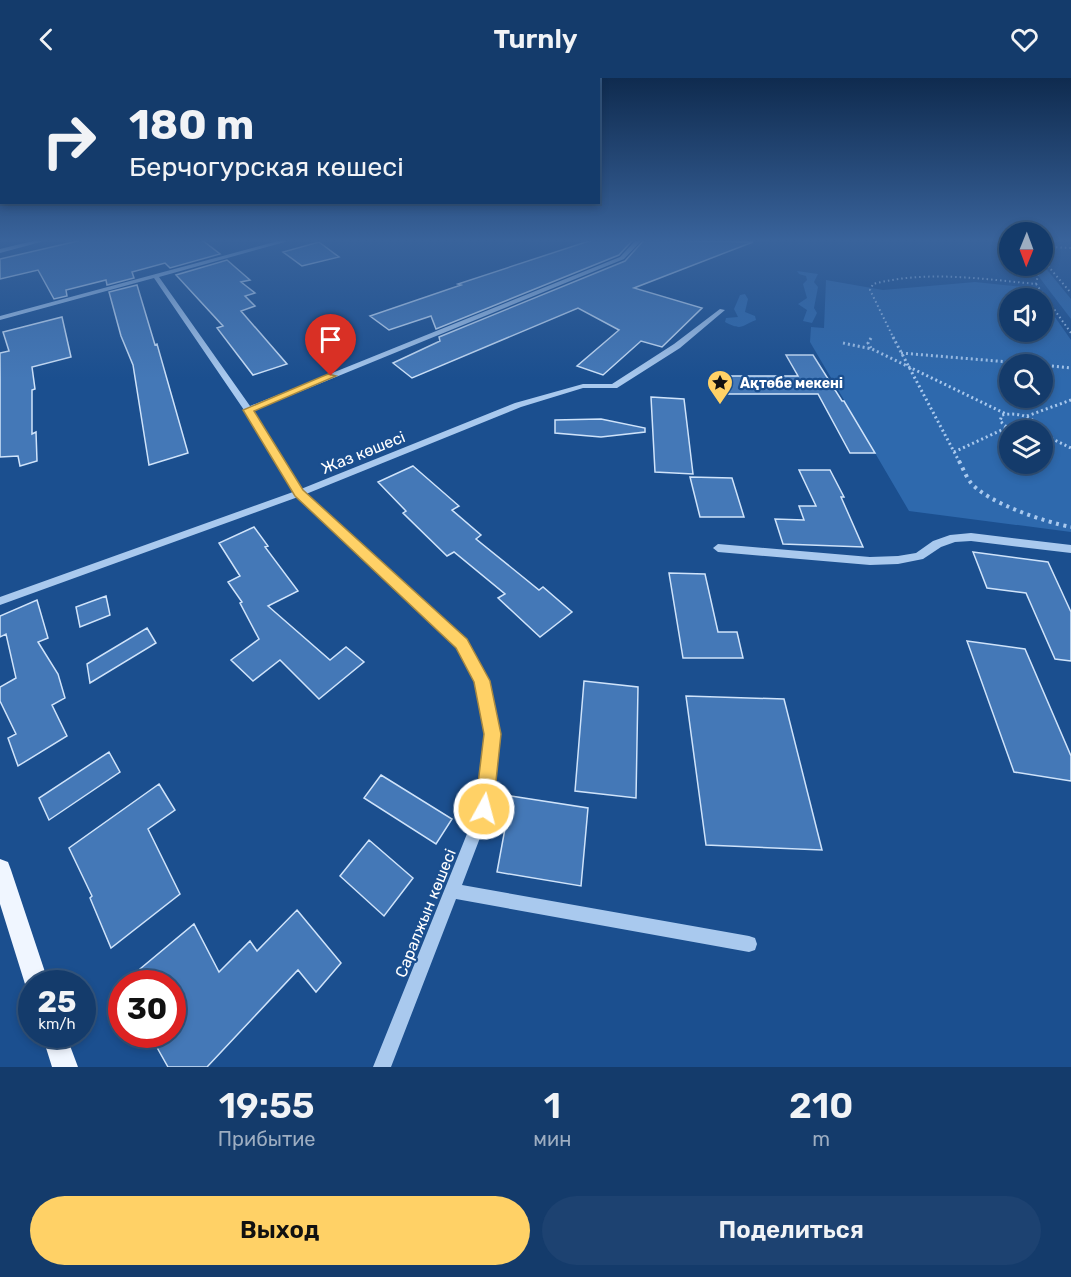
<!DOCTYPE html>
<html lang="ru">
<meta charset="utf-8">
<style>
body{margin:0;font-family:Rubik,sans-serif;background:#1d4271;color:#f1f3f6;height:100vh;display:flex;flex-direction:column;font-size:22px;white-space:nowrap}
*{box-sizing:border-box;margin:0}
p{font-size:20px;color:#9dadc1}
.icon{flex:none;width:33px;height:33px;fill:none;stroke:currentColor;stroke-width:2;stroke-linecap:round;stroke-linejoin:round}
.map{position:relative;height:989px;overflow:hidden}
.panel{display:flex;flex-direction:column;background:#143b6b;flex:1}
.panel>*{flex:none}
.guide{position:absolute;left:0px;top:0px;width:600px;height:126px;box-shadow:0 3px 9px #0003,0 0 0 2px #33557e;background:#143b6b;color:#f1f3f6;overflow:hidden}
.needle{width:39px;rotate:181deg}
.buttons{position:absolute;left:999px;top:144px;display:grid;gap:12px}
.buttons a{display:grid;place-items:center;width:54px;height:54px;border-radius:50%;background:#143b6b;box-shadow:0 3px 9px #0003,0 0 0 2px #33557e;font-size:30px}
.speed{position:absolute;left:18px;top:892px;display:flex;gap:12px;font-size:30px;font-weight:700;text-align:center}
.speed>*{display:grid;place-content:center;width:78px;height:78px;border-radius:50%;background:#143b6b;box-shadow:0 3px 9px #0003,0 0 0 2px #33557e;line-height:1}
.speed small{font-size:15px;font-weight:400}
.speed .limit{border:9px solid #d22;background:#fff;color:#111}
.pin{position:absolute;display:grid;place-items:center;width:51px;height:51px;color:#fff;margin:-62px -26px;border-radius:50% 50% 50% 0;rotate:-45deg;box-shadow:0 0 6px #0007}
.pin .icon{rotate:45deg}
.me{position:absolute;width:66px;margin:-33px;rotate:7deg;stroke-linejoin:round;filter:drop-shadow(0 0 4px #0008)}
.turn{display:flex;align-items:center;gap:21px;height:126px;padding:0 30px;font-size:27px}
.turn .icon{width:78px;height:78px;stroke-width:2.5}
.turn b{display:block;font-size:42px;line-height:51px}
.eta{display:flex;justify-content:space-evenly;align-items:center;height:102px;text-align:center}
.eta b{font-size:36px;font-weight:600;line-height:42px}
.button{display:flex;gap:12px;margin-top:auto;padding:12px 30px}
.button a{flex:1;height:69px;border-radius:36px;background:#ffd166;color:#111;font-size:24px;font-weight:600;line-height:69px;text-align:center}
.button a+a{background:#1d4271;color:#f1f3f6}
header{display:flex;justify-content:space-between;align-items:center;height:78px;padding:0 30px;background:#143b6b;font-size:27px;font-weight:600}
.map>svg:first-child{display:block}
</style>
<header><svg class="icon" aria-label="back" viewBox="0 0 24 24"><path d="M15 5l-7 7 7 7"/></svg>Turnly<svg class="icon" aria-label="heart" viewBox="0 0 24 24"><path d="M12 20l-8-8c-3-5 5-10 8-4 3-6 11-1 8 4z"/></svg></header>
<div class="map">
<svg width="1071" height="989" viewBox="0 0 1071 989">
<rect width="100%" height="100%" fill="#1b4f8f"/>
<!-- green -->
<path fill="#2e69ad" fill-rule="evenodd" d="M1044,188L1071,221V241L1036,195Z
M797,193L818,196L814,204L818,209L814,230L817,235L812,245L803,243L807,232L798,226L807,220L803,206L807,202L806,198L799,196Z
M826,202L883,212L975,204L1033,210L1042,220H1010V254H1042L1043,222L1071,262V454L909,433L810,264L811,249L824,250ZM1042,286V320H1010V286ZM1042,352V386H1010V352Z
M745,216L748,221L745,234L755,238L756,242C741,248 742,253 725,244L726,240L738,239L734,231L740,217Z"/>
<!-- building -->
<path fill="#4478b7" stroke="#cfe3fa" stroke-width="1.5" d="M82,162H202L220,176L170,190L165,185L132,194L134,200L107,207L106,202L66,212L67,218L54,221L38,192L0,201V181Z
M592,162H633L619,177L436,251L431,238L389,252L370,238L461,207L458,206Z
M644,162L753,164L634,210L702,230L662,269L641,263L603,297L577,288L619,252L578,230L412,300L393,285L440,263L439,259L625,183Z
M319,164L339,179L302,188L283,174Z
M227,182L250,202L241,204L255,215L245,218L255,228L241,233L287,286L253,297L217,250L223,248L176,197Z
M137,207L155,267L157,266L188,375L149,387L133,287L121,258L109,214Z
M62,239L71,279L32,289L35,311L32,312V356L36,354L37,383L20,388L18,378L0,379V275L9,273L3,254Z
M786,277H813L842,323H844L875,375H850L818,316H724L718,298H798Z
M651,319L684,321L693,396L655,394Z
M601,341L645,350V354L601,359L555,355V342Z
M413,388L459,428L452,432L481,457L476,461L539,512L543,509L572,534L540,559L498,520L505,516L454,474L447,478L403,435L406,433L378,404Z
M799,392H830L844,419H841L863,469L783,466L775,441L804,442L799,428H816Z
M690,399L732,400L744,439H700Z
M254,449L268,468L265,469L298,513L268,528L330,582L346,569L364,584L319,621L280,582L253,603L231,582L259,561L240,525L242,524L228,504L240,498L219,465Z
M973,474L1048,484L1071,534V583L1055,581L1026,515L987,510Z
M669,495L705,496L718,554H737L743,580H683Z
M106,518L110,537L80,549L76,529Z
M37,522L48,560L38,564L58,596L65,620L52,627L67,658L18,688L8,660L16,656L0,623V609L16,600L6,556L0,559V538Z
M147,550L156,565L90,605L87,586Z
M967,563L1025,571L1071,678V703L1014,694Z
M584,603L638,609L636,720L575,713Z
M686,618L784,621L822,772L706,767Z
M109,674L120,694L49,742L39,720Z
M381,697L452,741L436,766L364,720Z
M159,706L175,732L148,751L180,816L111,870L90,820L92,818L69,770Z
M511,718L588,730L581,808L497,794Z
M369,762L413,800L384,838L340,798Z
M297,832L341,885L316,914L298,892L207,989H168L150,957H172V906H122L194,846L219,894L250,863L257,873Z"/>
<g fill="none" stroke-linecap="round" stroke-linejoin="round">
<!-- path-far2 -->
<path stroke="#a9c9ee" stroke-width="2" stroke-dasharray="1.5 3" stroke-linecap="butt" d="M1042,179L1052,169L1071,170
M1042,181L1071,215
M1036,206L1071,255
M894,261L870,212L873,206C926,192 983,201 1036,206L1040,188"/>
<!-- path-far1 -->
<path stroke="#a9c9ee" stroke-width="3" stroke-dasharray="2 3" stroke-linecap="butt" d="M893,259L960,385
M871,260L868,265L871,270
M843,265L872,271L1006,336
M901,275L1032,286
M1042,287L1071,290
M1027,338L1071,322
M1010,352L1000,343L1002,337C1018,334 1033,338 1042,352
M1042,356L1071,370
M954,374L1006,350"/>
<!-- path -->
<path stroke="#a9c9ee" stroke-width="4" stroke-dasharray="3 4.5" stroke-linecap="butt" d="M959,383C963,390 966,399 971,405C988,425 1045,444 1071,449"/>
<!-- minor -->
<path fill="#a9c9ee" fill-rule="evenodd" d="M37,162H48L0,175V171Z
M282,162H292L159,199L250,328L620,179L636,162H642L624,181L253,333L301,411L515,325L583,306H612L674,266L720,231L725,232L680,270L617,310H583L521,329L306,416L465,563L488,603L499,656L491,731L462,807L749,858L755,860L757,866L755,872L749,874L456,821L391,989H373L477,731L487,656L476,604L457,569L298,419L0,527V519L293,414L244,332L154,200L0,242V238Z
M971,455L1071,467V475L971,463L955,464L941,469L923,481L898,486L870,487L718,474L713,470L718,466L870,479L898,478L916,475L933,463L950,457Z"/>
<!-- major -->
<path fill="#f0f6ff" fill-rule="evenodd" d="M0,781L8,784L11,792L49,906H32V916L25,906L0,826Z
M42,957H66L78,989H52Z"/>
</g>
<!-- sky -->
<linearGradient id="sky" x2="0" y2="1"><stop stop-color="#0f2b4f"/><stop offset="0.54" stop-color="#39639b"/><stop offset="1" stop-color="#39639b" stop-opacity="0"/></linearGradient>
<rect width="1071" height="301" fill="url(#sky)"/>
<!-- route -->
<path fill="#ffd166" stroke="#a68842" stroke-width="1.5" d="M328,296L336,298L254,333L303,412L467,561L490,603L501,656L493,731L490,737L484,740L477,737L475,731L484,656L474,604L456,570L295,418L243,332Z"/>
<!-- icons -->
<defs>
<symbol id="sight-pin" viewBox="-11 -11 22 30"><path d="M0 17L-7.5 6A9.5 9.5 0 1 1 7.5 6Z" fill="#ffd166" stroke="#1b4f8f"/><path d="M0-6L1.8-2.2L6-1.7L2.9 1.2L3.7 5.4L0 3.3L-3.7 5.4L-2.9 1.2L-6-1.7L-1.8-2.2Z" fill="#111"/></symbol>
</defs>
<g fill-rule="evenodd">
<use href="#sight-pin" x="705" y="290" width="30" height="40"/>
</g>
<g text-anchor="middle" stroke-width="4.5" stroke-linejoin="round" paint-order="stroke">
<!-- far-poi labels -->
<g font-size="14" font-weight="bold" fill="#fff" stroke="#1b4f8f" text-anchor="start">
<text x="740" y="310">Ақтөбе мекені</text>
</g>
<!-- street labels -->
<g font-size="16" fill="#fff" stroke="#1b4f8f">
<text transform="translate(363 374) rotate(-22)" y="6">Жаз көшесі</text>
<text transform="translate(425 835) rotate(-68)" y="6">Саралжын көшесі</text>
</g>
</g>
</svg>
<div class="buttons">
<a><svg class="needle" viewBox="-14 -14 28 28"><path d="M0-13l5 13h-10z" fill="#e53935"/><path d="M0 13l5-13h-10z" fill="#9dadc1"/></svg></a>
<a><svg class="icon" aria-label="sound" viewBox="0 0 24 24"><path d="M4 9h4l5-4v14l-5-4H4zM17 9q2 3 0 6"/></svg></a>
<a><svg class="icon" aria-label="search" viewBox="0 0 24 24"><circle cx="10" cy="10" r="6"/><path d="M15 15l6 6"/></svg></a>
<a><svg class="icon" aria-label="layers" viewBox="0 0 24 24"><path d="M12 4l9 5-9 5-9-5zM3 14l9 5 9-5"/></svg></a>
</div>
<div class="speed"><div>25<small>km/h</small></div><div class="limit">30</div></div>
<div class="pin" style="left:331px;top:298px;background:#d93025"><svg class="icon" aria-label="arrive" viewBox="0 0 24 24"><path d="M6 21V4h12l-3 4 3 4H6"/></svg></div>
<svg class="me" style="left:484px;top:731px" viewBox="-20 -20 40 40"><circle r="17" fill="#ffd166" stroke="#fff" stroke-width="3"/><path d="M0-11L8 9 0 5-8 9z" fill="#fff"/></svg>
<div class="guide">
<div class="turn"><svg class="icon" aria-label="right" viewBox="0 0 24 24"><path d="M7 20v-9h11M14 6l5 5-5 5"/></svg><div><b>180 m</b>Берчогурская көшесі</div></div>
</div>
</div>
<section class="panel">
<div class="eta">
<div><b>19:55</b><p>Прибытие</p></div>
<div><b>1</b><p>мин</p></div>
<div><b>210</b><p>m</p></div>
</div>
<div class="button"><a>Выход</a><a>Поделиться</a></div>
</section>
